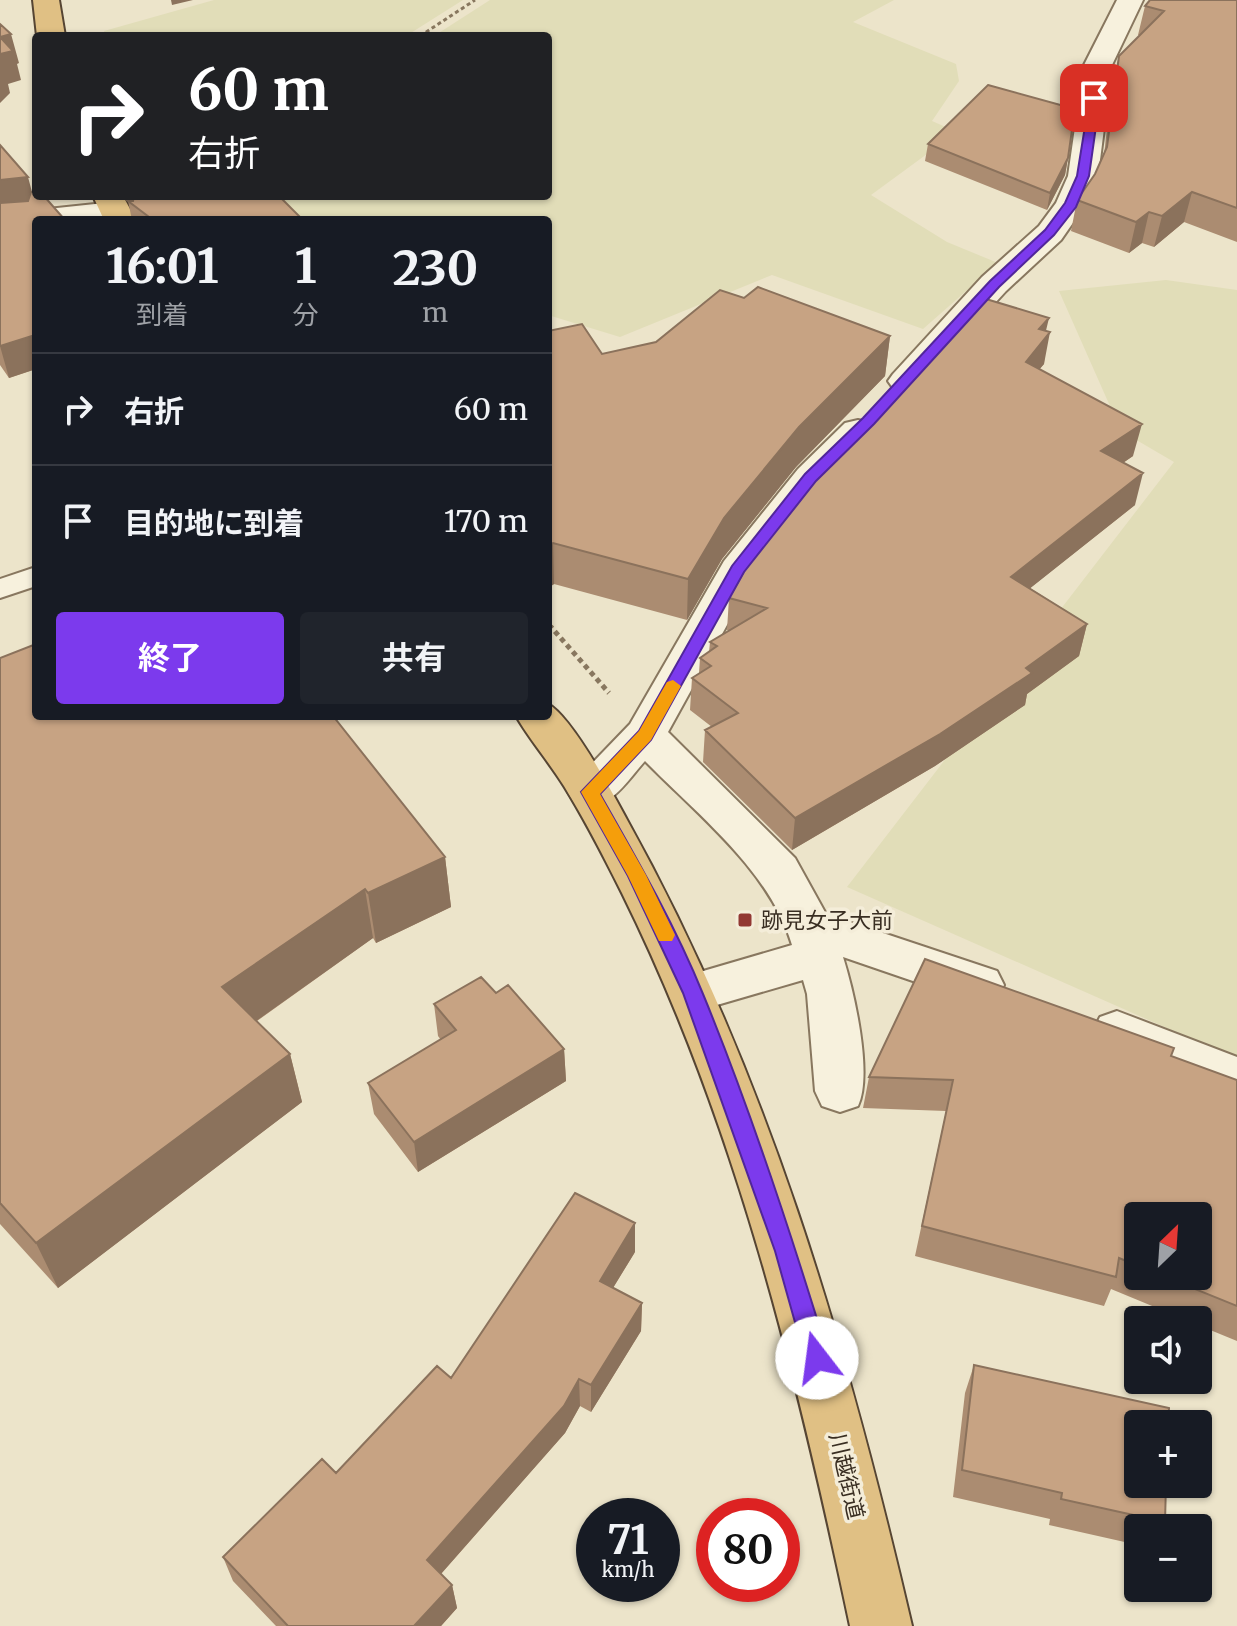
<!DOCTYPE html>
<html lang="ja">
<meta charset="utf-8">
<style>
body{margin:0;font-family:Merriweather,"Noto Sans JP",serif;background:#20242c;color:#f1f3f6;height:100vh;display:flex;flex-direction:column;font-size:30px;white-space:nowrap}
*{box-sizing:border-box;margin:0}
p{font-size:26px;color:#9ea1a6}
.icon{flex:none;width:44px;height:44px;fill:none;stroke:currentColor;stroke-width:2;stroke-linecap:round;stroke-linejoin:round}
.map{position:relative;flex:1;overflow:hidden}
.details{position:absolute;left:32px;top:216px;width:520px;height:504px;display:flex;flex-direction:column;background:#171b24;border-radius:8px;box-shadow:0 2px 6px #0004}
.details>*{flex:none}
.guide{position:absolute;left:32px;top:32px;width:520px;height:168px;border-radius:8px;box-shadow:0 2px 6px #0004;background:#202124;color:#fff;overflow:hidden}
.needle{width:52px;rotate:25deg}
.fabs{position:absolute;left:1124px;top:1202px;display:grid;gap:16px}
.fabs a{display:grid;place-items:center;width:88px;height:88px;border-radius:8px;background:#171b24;box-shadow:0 2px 6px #0004;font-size:40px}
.speed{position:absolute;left:576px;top:1498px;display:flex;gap:16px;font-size:40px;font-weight:700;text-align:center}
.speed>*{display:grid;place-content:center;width:104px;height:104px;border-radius:50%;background:#171b24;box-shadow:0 2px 6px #0004;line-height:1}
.speed small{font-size:20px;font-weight:400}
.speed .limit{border:12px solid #d22;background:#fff;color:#111}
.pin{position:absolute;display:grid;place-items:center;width:68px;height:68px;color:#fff;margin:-34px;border-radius:16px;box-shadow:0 4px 12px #0006}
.me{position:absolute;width:88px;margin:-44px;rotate:345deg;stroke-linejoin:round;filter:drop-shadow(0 0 6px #0008)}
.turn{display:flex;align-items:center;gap:28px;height:168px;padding:0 24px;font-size:36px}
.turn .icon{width:104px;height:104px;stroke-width:2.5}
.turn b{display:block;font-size:56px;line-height:68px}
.eta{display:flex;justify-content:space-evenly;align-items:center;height:136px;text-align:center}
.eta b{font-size:48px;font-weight:700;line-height:56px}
.button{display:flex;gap:16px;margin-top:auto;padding:16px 24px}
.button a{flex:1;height:92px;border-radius:8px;background:#7c3aed;color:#fff;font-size:32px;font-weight:700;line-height:92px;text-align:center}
.button a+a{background:#20242c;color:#f1f3f6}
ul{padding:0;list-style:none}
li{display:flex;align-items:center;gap:24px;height:112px;padding:0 24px;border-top:2px solid #363941}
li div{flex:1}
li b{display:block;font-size:30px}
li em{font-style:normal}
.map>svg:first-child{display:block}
</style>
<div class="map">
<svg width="1237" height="1626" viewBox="0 0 1237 1626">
<rect width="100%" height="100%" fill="#ece4ca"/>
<!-- farmland -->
<path fill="#e1ddb8" d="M214,0H463L406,36H106L104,31Z
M490,0H894L853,22L956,64L959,81L932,121L957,132L871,195L947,242L998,263L923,329L772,275L620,337L548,315V220H297L273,202L291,196H548V36H434Z
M1166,280L1237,290V1059L847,887L1174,462L1121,431L1059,291Z"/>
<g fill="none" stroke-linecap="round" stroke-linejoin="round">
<defs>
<path id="service" d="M36,567V586L0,598V579Z"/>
<path id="minor" d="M1117,0H1143L1112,65L1098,176L1086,204L1061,240L1006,291L917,388L905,391L893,388L888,381L893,374L982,277L1039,226L1056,203L1068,176L1084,65Z
M114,202L125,204L129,211L125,218L36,220V229L0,232V214Z
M858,420L871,423L876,431L824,485L754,576L668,732L795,858L826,914L997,971L1004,985L997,999L980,1004L843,957C854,992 873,1074 858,1106L840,1112L822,1106L815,1091L807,994L803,980L693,1012L676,1007L669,993L676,979L792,945C770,871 698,815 645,761C624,784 609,814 575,803L568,792L575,781L630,724L724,561L798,469L845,423Z
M1117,1011L1237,1057V1100L1100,1045L1093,1031L1100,1017Z"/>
<path id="trunk" d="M33,0H59L65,36H37Z
M93,196H123L136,220H104Z
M548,704C572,717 612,792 626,818C768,1073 846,1343 912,1626H850C797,1375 736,1123 622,893C604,857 585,820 564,786C549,762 530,740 516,716H548Z"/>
</defs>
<!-- service casing -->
<use href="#service" stroke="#88775f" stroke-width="4"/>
<!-- minor casing -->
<use href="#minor" stroke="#88775f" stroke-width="4"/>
<!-- trunk casing -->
<use href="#trunk" stroke="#564533" stroke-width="4"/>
<!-- path-far1 -->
<path stroke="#88775f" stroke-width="3" stroke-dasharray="4 3" stroke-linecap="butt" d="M420,36L475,0"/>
<!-- path -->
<path stroke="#88775f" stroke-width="5" stroke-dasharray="5 4" stroke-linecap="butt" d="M548,628L551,627L609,693"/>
<!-- service -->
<use href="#service" fill="#f7f1dd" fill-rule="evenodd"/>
<!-- minor -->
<use href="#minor" fill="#f7f1dd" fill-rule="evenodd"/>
<!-- trunk -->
<use href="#trunk" fill="#e0c084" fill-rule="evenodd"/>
</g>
<!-- wall -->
<path fill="#ab8c71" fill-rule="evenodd" d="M1237,0V242L1184,222L1154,247L1142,243L1129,253L1071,231L1077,200L1095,174L1104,155L1112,85L1119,56L1140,35H1138L1145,6Z
M928,144L1068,158L1065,175L1047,210L925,161Z
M0,145L36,220V369L9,378L0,365Z
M126,196H279L301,220H132L128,201H129Z
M744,298L890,336L885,376L796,467L722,559L687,620L554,584L548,588V331L602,354L656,342Z
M1046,331L1044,364L1039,369L1133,456L1123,463L1135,505L1030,588L1087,624L1079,656L1027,694L1025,705L935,766L792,850L703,762L705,730L712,727L690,710L692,678L699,673L700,658L709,652L710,642L729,631L727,630L729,598L951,338Z
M0,658L445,857L451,907L376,943L373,938L257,1021L290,1054L302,1102L58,1288L0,1224Z
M496,993L564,1049L566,1081L418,1172L374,1114L368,1083L441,1040L438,1036L434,1004Z
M1171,1056L1237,1080V1341L1198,1325V1320H1186L1111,1289L1104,1306L915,1256L946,1111L863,1108L869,1077ZM1138,1216L1198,1276H1138Z
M635,1252L613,1288L642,1303L641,1331L591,1412L580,1406L565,1433L441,1574L452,1585L457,1608L441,1626H276L233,1581L223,1557L336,1473L451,1378Z
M974,1365L1165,1522L1161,1528H1138V1545L1049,1525L1050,1519L953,1497L965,1393Z"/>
<!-- shaded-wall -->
<path fill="#8b725c" d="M171,0H193L172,5Z
M11,34L19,63L17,64L21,80L8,84L10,93L0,103V37Z
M1068,158L1065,175L1047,210L1050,193Z
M28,177L36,207L0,212V180Z
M1192,192L1184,222L1154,247L1162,216Z
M1149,212L1142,243L1129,253L1136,222Z
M1049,318L1044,339L1050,332L1044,364L1019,394L1026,362L1039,329Z
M32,336L36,351V369L9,378L0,346Z
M890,336L885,376L796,467L722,559L687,620L688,579L724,518L799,427Z
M1142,424L1133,456L1093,483L1101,451Z
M1143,473L1135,505L1004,609L1011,577Z
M553,543L554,584L548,588V546Z
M1087,624L1079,656L1027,694L1025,705L935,766L792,850L795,818L1026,668Z
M445,857L451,907L376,943L368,893Z
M365,889L373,938L235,1036L222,987Z
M564,1049L566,1081L418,1172L414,1142Z
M290,1054L302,1102L58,1288L36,1243Z
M635,1223V1252L600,1309V1281Z
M642,1303L641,1331L591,1412V1385Z
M579,1379L580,1406L565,1433L432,1584L427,1560Z
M452,1585L457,1608L441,1626H414Z"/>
<!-- building -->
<path fill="#c7a383" stroke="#8b725c" stroke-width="2" d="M1150,0H1237V208L1192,192L1162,216L1149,212L1136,222L1077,200L1095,174L1107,147L1119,56L1164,11L1145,6Z
M0,24L11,34L0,37L13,51L0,54Z
M988,85L1075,109L1068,158L1050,193L928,144Z
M0,145L28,177L0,180Z
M31,192H36V196H44L65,220H36V342L32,336L0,346V203L28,201Z
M134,196H279L301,218L294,220H153L128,201H133Z
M758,287L890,336L799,427L724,518L688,579L553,543L548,546V331L582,324L602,354L656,342L720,290L744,298Z
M986,299L1049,318L1039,329L1050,332L1026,362L1142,424L1101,451L1143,473L1011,577L1087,624L1026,668L1032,673L940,734L795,818L705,730L738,713L692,678L711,666L700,658L717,646L710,642L767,608L729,598L759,545L830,455L945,336L951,338Z
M36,644V716H333L445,857L368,893L365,889L222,987L290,1054L36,1243L0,1203V658Z
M925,959L1174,1048L1171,1056L1237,1080V1306L1163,1276H1198V1216H1138V1266L1119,1258L1116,1277L922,1226L953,1080L869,1077Z
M481,977L496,993L508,985L564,1049L414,1142L368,1083L456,1030L434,1004Z
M575,1193L635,1223L600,1281L642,1303L591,1385L579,1379L564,1406L427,1560L452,1585L414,1626H288L223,1557L322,1459L336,1473L437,1366L451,1378Z
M974,1365L1169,1408L1168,1424H1138V1484H1166L1165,1522L1061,1499L1062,1493L962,1470Z"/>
<!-- route -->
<path fill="#7c3aed" stroke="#51269a" stroke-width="2" d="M1090,95L1100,98L1089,176L1076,207L1054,235L999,287L874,424L816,481L744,572L651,740L600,794C637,859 675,925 703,994C752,1113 792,1236 829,1358L825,1366L817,1369L809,1366L805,1358L775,1251L683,993L628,876L581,792L639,731L732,566L805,474L863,418L990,281L1045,230L1065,203L1077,176Z"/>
<!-- slow -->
<path fill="#f59e0b" d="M673,680L681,686L651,740L600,794L646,875L675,935L672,941H659L628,876L581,792L639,731L667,682Z"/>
<!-- markers -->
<rect fill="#923833" stroke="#f4edd9" stroke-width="3" x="737" y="912" width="16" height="16" rx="4"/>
<g text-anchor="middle" stroke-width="7" stroke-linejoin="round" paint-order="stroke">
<!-- poi labels -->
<g font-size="22" fill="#392e22" stroke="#f4edd9" text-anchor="start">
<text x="761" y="928">跡見女子大前</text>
</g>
<!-- street labels -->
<g font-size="22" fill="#392e22" stroke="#f4edd9">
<text transform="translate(847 1476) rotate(77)" y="8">川越街道</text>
</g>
</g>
</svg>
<div class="fabs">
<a><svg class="needle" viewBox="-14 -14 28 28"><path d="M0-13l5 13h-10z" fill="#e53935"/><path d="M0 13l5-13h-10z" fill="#9ea1a6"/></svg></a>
<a><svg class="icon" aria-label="sound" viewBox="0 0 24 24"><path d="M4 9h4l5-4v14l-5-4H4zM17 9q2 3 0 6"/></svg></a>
<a>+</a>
<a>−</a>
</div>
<div class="speed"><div>71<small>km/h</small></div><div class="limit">80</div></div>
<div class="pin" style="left:1094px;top:98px;background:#d93025"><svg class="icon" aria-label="arrive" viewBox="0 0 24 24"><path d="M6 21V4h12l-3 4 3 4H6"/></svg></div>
<svg class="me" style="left:817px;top:1358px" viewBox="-20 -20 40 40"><circle r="19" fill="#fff"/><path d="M0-13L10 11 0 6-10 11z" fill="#7c3aed"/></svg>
<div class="guide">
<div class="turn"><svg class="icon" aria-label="right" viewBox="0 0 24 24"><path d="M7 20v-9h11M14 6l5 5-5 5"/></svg><div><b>60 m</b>右折</div></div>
</div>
<section class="details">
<div class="eta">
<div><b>16:01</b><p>到着</p></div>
<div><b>1</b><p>分</p></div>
<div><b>230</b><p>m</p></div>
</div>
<ul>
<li><svg class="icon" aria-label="right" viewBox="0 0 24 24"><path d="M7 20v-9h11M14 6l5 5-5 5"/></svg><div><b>右折</b></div><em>60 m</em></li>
<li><svg class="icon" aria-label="arrive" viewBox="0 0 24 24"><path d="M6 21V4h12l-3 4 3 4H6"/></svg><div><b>目的地に到着</b></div><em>170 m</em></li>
</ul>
<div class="button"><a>終了</a><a>共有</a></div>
</section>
</div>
